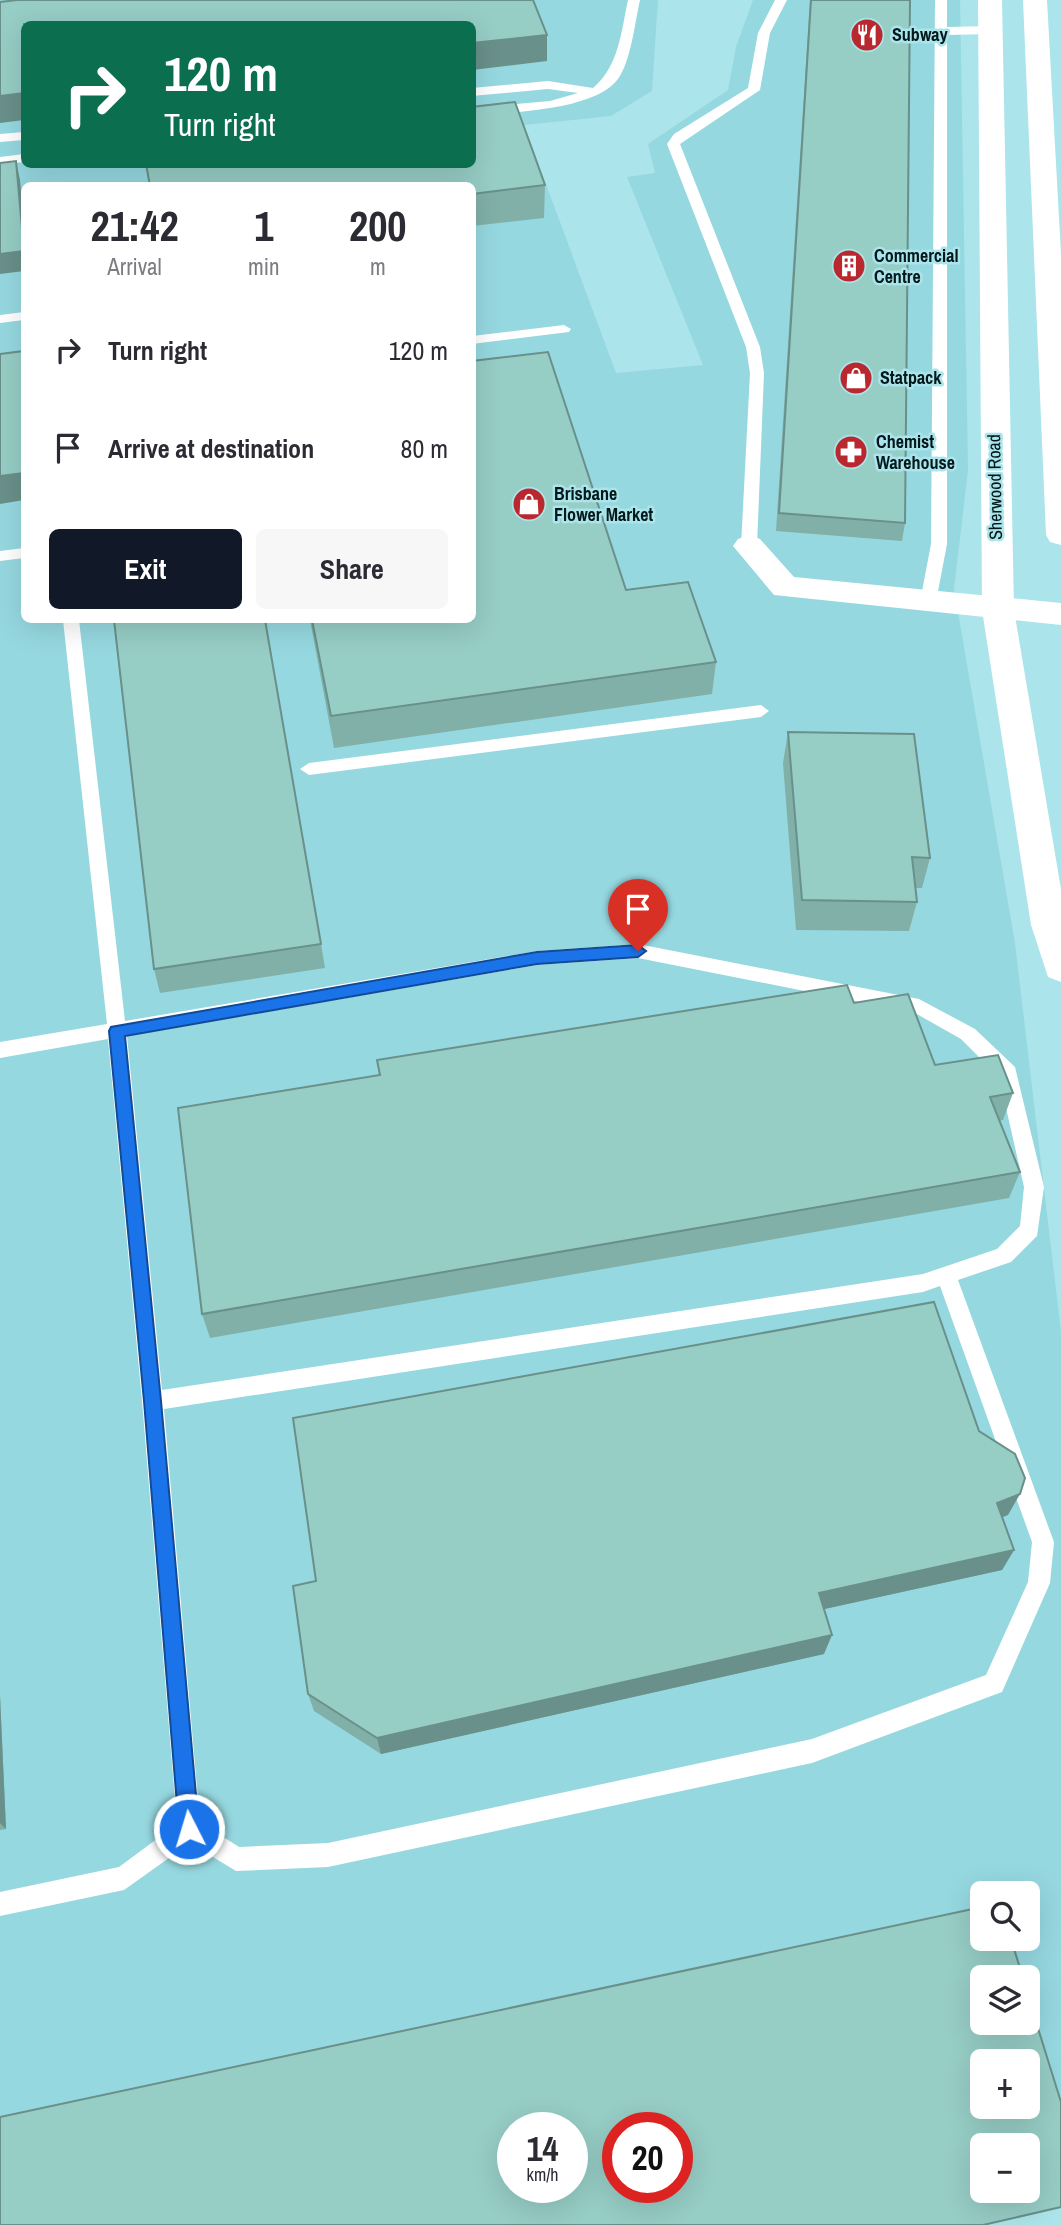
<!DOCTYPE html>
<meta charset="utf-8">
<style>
body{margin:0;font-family:"Archivo Narrow",sans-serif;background:#f7f7f7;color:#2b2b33;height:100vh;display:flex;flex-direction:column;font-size:26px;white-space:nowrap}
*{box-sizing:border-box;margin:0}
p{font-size:23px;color:#7c7c81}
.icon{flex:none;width:38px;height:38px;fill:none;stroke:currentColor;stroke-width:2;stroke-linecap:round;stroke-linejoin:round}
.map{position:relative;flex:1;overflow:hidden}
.side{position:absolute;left:21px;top:182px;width:455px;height:441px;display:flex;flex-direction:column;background:#fff;border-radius:10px;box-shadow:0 7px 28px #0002}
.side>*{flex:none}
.banner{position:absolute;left:21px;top:21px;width:455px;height:147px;border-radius:10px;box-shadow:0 7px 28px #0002;background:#0b6e4f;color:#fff;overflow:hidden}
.controls{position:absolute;left:970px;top:1881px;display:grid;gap:14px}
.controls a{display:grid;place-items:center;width:70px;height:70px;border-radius:10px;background:#fff;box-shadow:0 7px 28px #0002;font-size:35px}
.speed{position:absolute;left:497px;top:2112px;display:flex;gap:14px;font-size:35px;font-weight:700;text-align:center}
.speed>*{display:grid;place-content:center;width:91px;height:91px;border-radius:50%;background:#fff;box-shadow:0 7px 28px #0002;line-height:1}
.speed small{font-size:18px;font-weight:400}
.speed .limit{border:10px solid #d22;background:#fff;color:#111}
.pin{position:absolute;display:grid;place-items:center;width:60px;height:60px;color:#fff;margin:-72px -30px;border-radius:50% 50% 50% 0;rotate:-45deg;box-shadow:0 0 7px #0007}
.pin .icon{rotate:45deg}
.me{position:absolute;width:77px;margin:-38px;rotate:355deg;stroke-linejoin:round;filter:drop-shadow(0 0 5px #0008)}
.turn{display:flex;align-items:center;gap:24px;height:147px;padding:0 28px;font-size:32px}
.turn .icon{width:91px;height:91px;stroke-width:2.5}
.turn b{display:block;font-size:49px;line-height:60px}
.eta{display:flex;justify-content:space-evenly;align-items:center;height:119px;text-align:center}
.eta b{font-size:42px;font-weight:800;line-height:49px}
.action{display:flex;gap:14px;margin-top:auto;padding:14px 28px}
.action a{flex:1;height:80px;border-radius:10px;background:#111827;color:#fff;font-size:28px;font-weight:800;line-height:80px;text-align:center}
.action a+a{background:#f7f7f7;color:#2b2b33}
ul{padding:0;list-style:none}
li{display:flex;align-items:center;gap:21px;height:98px;padding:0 28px}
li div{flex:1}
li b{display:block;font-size:26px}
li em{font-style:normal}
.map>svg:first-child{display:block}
</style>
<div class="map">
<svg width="1061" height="2225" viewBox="0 0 1061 2225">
<rect width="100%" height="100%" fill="#abe4ea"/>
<!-- built -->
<path fill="#96d8e0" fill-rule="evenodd" d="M0,0H658L652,91L611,116L524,125L616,373L703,365L627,177L655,173L648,144L728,90L736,47L753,0H960L968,470L954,589L1015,943L1061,1332V2208L986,2225H0ZM24,24H472V164H24ZM24,186H472V620H24ZM982,1894H1027V1939H982ZM982,1978H1027V2023H982ZM982,2062H1027V2107H982ZM513,2128H572V2188H513ZM618,2128H677V2188H618ZM982,2146H1027V2191H982Z"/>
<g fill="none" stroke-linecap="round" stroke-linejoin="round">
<!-- lane -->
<path fill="#fff" fill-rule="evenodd" d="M628,0H640C635,22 631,61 618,79C594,111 510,112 472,116V108L550,101L578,93L548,89L472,96V88L548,81L593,88C619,66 621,32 628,0Z
M775,0H787L770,33L760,90L680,144L760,347L764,373L757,546L749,551L741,546L750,373L746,347L667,144L674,134L748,88L758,33Z
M935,0H947V27L991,26L997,30L991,34L947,35V544L936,602L928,608L920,602L931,544Z
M24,132V140L0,142V134Z
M24,154V162L0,165V157Z
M24,312V320L0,323V315Z
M564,325L571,329L569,332L472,344V336Z
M24,548V558L0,561V551Z
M63,620H79L125,1021L537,951L638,944L919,999L975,1029L1015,1067L1044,1187L1037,1236L1011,1262L958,1280L1054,1542L1050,1583L1002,1692L812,1763L328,1867L236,1871L190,1843L124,1890L0,1916V1892L119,1867L177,1824L142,1401L108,1039L0,1058V1042L107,1024ZM638,958L915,1013L961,1039L999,1077L1024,1187L1020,1226L997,1249L923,1274L162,1390L127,1036L537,965ZM940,1286L1032,1542L1028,1582L986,1675L812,1739L328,1843L239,1847L200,1822L164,1409L923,1292Z
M761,705L769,711L761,717L309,775L300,769L309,763Z"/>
<!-- street -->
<path fill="#fff" fill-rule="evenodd" d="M749,535L760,539L794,577L1061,603V625L774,595L733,546L738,539Z"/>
<!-- primary -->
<path fill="#fff" fill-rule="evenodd" d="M978,0H1002L1014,610L1061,889V982L1048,977L1031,925L982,610Z
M1023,0H1047L1061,254V545L1050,542L1046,535Z"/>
</g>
<!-- wall -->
<path fill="#81b0a9" d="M810,0H910L905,523L902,541L776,531Z
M545,185L544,218L472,226V186Z
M626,590L716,662L712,694L334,748L310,620H472Z
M788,732L930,858L922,888H915L917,902L909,931L796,930L783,763Z
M321,944L325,968L160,993L154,969Z
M854,1003L935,1065L1013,1093L1003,1120L999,1121L1020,1172L1009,1198L210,1338L202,1314L379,1075L377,1060Z
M1008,1515L1002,1517L1014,1550L1002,1570L824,1609V1654L381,1754L314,1711L308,1694Z
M0,1696L6,1829L0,1830Z"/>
<!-- shaded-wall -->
<path fill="#69908a" d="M547,35V61L472,70V43Z
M24,93V120L0,123V96Z
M16,161L20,180L24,222V249Z
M24,251V271L0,274V254Z
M24,473V500L0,504V476Z
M1020,1494L1008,1515L985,1524L997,1503Z
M1014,1550L1002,1570L811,1612L819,1593Z
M832,1635L824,1654L381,1754L377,1738Z
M0,1696L6,1829L0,1823Z"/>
<!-- building -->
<path fill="#96cdc5" stroke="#69908a" stroke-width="2" fill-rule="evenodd" d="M17,0H533L547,35L472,43V24H24V93L0,96V2Z
M811,0H910L905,523L779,513Z
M515,102L545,185L472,194V186H150L146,164H472V107Z
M16,161L24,251L0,254V163Z
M24,351V473L0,476V354Z
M548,352L626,590L688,582L716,662L331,716L312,620H472V361Z
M114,620H265L321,944L154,969Z
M788,732L914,734L930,858L912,857L917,902L802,900Z
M847,985L854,1003L908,994L935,1065L998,1055L1013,1093L990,1097L1020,1172L202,1314L178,1108L380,1075L377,1060Z
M934,1302L979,1431L1015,1454L1025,1478L1020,1494L997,1503L1014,1550L819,1593L832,1635L377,1738L308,1694L293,1586L316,1581L293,1418Z
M982,1907V1939H1011L1023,1978H982V2023H1027V1993L1061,2102V2207L983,2225H0V2117ZM982,2062H1027V2107H982ZM513,2128H572V2188H513ZM618,2128H677V2188H618ZM982,2146H1027V2191H982Z"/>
<!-- route -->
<path fill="#1a73e8" stroke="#114b97" stroke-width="2" d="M638,945L646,951L638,957L537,964L125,1036L161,1401L199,1829L196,1836L189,1839L182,1836L179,1829L144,1401L109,1031L111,1027L537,952Z"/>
<!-- icons -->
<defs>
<symbol id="restaurant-disc" viewBox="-11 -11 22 22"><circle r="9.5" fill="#b8282e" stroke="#abe4ea"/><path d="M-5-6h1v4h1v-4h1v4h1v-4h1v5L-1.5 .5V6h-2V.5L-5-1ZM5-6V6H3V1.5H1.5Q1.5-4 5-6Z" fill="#fff"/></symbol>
<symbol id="building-disc" viewBox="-11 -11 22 22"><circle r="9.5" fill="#b8282e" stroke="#abe4ea"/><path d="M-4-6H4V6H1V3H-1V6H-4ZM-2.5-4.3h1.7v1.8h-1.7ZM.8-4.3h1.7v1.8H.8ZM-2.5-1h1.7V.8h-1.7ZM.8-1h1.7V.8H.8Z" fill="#fff"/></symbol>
<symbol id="shop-disc" viewBox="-11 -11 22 22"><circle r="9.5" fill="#b8282e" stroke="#abe4ea"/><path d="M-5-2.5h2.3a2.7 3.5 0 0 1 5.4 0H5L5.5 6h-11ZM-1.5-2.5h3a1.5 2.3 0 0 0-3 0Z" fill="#fff"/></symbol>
<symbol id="pharmacy-disc" viewBox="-11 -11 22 22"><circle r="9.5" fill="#b8282e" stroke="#abe4ea"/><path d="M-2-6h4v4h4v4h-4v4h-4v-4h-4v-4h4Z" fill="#fff"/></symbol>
</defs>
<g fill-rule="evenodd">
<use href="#restaurant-disc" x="848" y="16" width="38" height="38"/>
<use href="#building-disc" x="830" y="247" width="38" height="38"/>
<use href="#shop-disc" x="837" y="359" width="38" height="38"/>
<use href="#pharmacy-disc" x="832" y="433" width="38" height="38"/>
<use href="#shop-disc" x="510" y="485" width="38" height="38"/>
</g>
<g text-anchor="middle" stroke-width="5" stroke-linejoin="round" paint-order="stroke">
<!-- far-poi labels -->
<g font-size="18" font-weight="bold" fill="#02181a" stroke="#abe4ea" text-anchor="start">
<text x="892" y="41">Subway</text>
<text x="874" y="262">Commercial<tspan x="874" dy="21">Centre</tspan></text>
<text x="880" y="384">Statpack</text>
<text x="876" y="448">Chemist<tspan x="876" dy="21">Warehouse</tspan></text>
<text x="554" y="500">Brisbane<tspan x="554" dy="21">Flower Market</tspan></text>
</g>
<!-- far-street labels -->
<g font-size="18" fill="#02181a" stroke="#abe4ea">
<text transform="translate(995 487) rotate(-91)" y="6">Sherwood Road</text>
</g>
</g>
</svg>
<div class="controls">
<a><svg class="icon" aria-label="search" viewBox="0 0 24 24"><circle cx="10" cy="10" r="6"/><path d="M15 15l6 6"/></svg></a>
<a><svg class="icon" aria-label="layers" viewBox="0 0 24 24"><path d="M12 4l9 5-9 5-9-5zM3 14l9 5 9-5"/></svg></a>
<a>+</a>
<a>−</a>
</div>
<div class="speed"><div>14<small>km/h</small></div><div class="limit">20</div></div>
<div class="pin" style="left:638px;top:951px;background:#d93025"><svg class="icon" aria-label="arrive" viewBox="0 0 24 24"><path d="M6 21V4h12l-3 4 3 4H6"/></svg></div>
<svg class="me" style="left:189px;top:1829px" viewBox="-20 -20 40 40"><circle r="17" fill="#1a73e8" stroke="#fff" stroke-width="3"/><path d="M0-11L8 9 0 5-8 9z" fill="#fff"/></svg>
<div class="banner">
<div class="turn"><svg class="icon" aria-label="right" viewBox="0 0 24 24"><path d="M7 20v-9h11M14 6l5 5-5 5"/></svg><div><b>120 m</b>Turn right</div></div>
</div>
<section class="side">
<div class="eta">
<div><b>21:42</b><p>Arrival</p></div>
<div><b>1</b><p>min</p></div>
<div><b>200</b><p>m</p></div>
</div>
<ul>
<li><svg class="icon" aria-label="right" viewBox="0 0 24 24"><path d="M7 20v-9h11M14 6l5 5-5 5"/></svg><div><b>Turn right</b></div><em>120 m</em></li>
<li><svg class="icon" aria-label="arrive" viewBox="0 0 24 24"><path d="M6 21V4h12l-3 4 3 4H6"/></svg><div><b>Arrive at destination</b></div><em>80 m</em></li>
</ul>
<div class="action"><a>Exit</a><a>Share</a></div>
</section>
</div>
